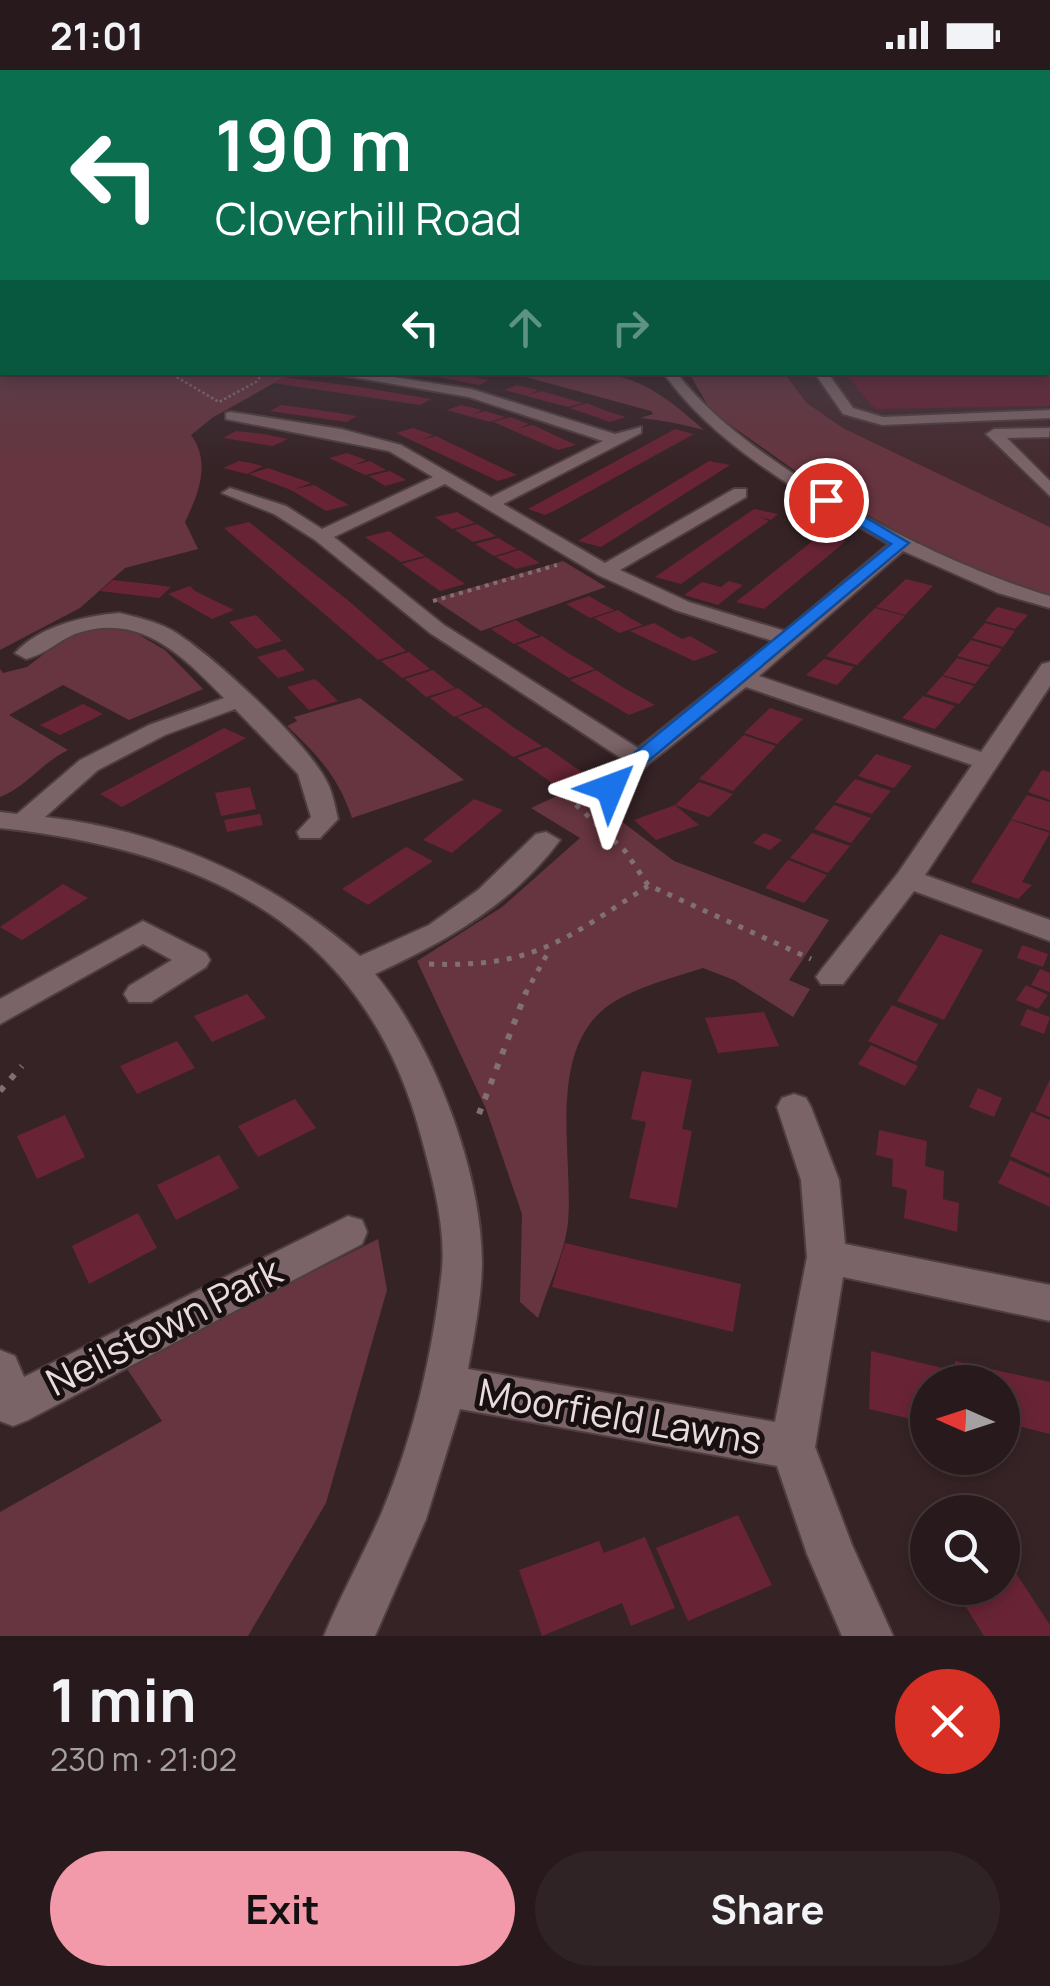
<!DOCTYPE html>
<meta charset="utf-8">
<style>
body{margin:0;font-family:Manrope,sans-serif;background:#302325;color:#f1f3f6;height:100vh;display:flex;flex-direction:column;font-size:38px;white-space:nowrap}
*{box-sizing:border-box;margin:0}
p{font-size:32px;color:#a5a1a3}
.icon{flex:none;width:55px;height:55px;fill:none;stroke:currentColor;stroke-width:2;stroke-linecap:round;stroke-linejoin:round}
.map{position:relative;height:1566px;overflow:hidden}
.sheet{display:flex;flex-direction:column;background:#281a1c;flex:1}
.sheet>*{flex:none}
.banner{position:absolute;left:0px;top:0px;width:1050px;height:305px;box-shadow:0 5px 15px #0003,0 0 0 2px #44383b;background:#0b6e4f;color:#fff;overflow:hidden}
.needle{width:65px;rotate:273deg}
.fabs{position:absolute;left:910px;top:1295px;display:grid;gap:20px}
.fabs a{display:grid;place-items:center;width:110px;height:110px;border-radius:50%;background:#281a1c;box-shadow:0 5px 15px #0003,0 0 0 2px #44383b;font-size:50px}
.pin{position:absolute;display:grid;place-items:center;width:85px;height:85px;color:#fff;margin:-42px;border:5px solid #fff;border-radius:50%;box-shadow:0 2px 10px #0007}
.me{position:absolute;width:110px;margin:-55px;rotate:46deg;stroke-linejoin:round;filter:drop-shadow(0 0 8px #0008)}
.turn{display:flex;align-items:center;gap:35px;height:210px;padding:0 50px;font-size:45px}
.turn .icon{width:130px;height:130px;stroke-width:2.5}
.turn b{display:block;font-size:70px;line-height:85px}
.lanes{display:flex;align-items:center;height:95px;padding:0 50px;background:#0003;justify-content:center;gap:50px;direction:ltr}
.lanes .off{opacity:.35}
.round{display:grid;place-items:center;flex:none;width:105px;height:105px;border-radius:52px;background:#302325}
.overview{display:flex;align-items:center;justify-content:space-between;height:170px;padding:0 50px}
h1{font-size:60px;font-weight:700;line-height:75px}
.cta{display:flex;gap:20px;margin-top:auto;padding:20px 50px}
.cta a{flex:1;height:115px;border-radius:60px;background:#f39aaa;color:#111;font-size:40px;font-weight:700;line-height:115px;text-align:center}
.cta a+a{background:#302325;color:#f1f3f6}
.status{display:flex;justify-content:space-between;align-items:center;height:70px;padding:0 50px;background:#281a1c;direction:ltr}
.status svg{height:28px;fill:currentColor}
.map>svg:first-child{display:block}
</style>
<div class="status"><b>21:01</b><svg viewBox="0 0 49 12"><path d="M0 12V9h3v3zM5 12V6h3v6zM10 12V3h3v9zM15 12V0h3v12zM26 1h20v11H26zM47 4h2v5h-2z"/></svg></div>
<div class="map">
<svg width="1050" height="1566" viewBox="0 0 1050 1566">
<rect width="100%" height="100%" fill="#362326"/>
<!-- built -->
<path fill="#452b30" d="M1048,189L1050,457L843,358L807,333L784,303L1048,302Z"/>
<!-- green -->
<path fill="#67353f" d="M0,263L2,302L290,304L212,348L191,365C211,392 199,423 185,452L198,479L125,498L80,538L0,580Z
M511,303C608,302 629,292 704,360C682,354 662,350 640,348L653,344L651,341Z
M689,303H784L807,333L843,358L1050,457V527L1010,515L910,469L812,413L711,341Z
M563,491L606,517L481,561L433,529Z
M127,558L165,580L203,619L129,650L63,615L9,645L68,680C41,693 28,716 0,727V599L3,603L27,597L50,579L49,575L79,559Z
M360,628L464,710L352,748C339,708 317,684 287,656L297,651L294,647Z
M576,717L674,791L829,850L789,910L810,919L793,947L734,910L703,898C675,907 643,915 617,930C543,972 574,1084 568,1152C565,1183 547,1218 538,1248L520,1232L522,1144L486,1039L417,891L502,837L580,768L531,738Z
M378,1169L387,1220L326,1433L248,1566H0V1442L162,1351L125,1296Z"/>
<!-- building -->
<path fill="#682435" d="M414,302H444L489,310L479,315Z
M843,302H1050V336L875,339Z
M284,307L360,317L431,329L420,335L273,313Z
M517,315L538,320L529,325L541,321L583,333L568,337L504,320Z
M587,333L606,341L626,347L610,352L570,338Z
M281,335L319,340L357,346L346,352L270,341Z
M461,335L482,340L472,345L485,341L505,347L490,352L447,340Z
M510,347L529,354L519,358L533,355L576,375L558,380L493,352Z
M413,358L433,365L421,370L436,366L517,405L498,411L396,363Z
M675,359L694,364L554,441L545,445L528,439Z
M236,361L264,364L288,369L273,376L223,368Z
M347,383L366,390L353,395L370,391L386,400L365,405L329,388Z
M239,391L251,393L263,396L247,404L223,398Z
M709,391L730,395L601,477L578,471Z
M268,398L311,413L295,419L314,415L349,435L326,441L291,420L249,404Z
M390,401L406,410L385,416L369,406Z
M754,439L778,444L771,450L760,447L769,451L681,514L655,507Z
M457,442L475,453L452,459L435,447Z
M249,452L350,532L406,581L378,590L224,458Z
M477,454L496,466L473,472L455,460Z
M389,461L407,474L425,486L401,492L365,467Z
M820,465L846,471L764,539L736,532Z
M498,468L517,479L494,486L475,474Z
M519,480L540,493L516,499L496,487Z
M426,487L455,507L465,514L440,521L402,494Z
M906,509L933,516L905,545L876,537Z
M113,510L157,515L171,517L159,528L100,521Z
M729,511L743,515L718,535L684,525L702,512L721,517Z
M190,516L195,521L234,540L212,549L168,524Z
M589,526L601,533L614,540L590,548L566,534Z
M997,537L1028,545L1015,559L985,551Z
M875,538L905,546L857,595L826,586Z
M618,540L630,548L643,555L619,563L594,548Z
M256,545L282,571L256,579L229,552Z
M516,550L527,558L539,565L514,574L491,559Z
M654,553L682,569L690,566L718,582L694,591L630,561Z
M985,553L1015,561L1003,577L972,568Z
M542,566L568,583L595,599L569,608L517,575Z
M971,570L1002,579L989,595L957,586Z
M285,579L305,600L278,608L257,587Z
M409,582L430,599L402,608L381,591Z
M957,588L989,597L975,614L943,605Z
M824,589L854,597L837,615L806,605Z
M433,600L455,618L426,627L405,609Z
M596,600L624,618L655,635L629,645L570,610Z
M942,606L974,616L959,634L926,624Z
M315,609L323,616L338,631L309,640L287,617Z
M458,618L470,627L483,636L454,647L430,628Z
M923,626L955,636L935,659L902,648Z
M83,634L103,644L60,665L40,655Z
M486,637L513,657L542,676L513,687L457,647Z
M770,638L803,649L777,674L744,663Z
M224,658L246,668L122,737L100,724Z
M744,665L776,676L733,721L699,709Z
M546,677L576,698L592,708L563,721L517,688Z
M876,684L912,696L894,718L858,706Z
M1042,700L1050,702V730L1028,722Z
M855,709L891,721L872,744L835,732Z
M699,712L733,724L709,747L675,735Z
M250,717L256,739L221,746L215,723Z
M1027,725L1050,732V761L1011,749Z
M474,729L503,740L452,783L423,770Z
M675,735L699,755L656,770L634,750Z
M834,735L871,748L851,773L814,759Z
M260,744L263,755L227,762L224,750Z
M1011,750L1050,763L1022,812L1032,815L1018,829L971,812Z
M764,763L782,770L770,780L753,773Z
M812,763L850,776L828,803L790,788Z
M406,777L433,791L368,835L342,819Z
M788,790L827,805L804,833L765,818Z
M63,814L88,828L22,870L0,857Z
M940,864L983,880L944,950L897,931Z
M1022,875L1048,884L1043,897L1017,888Z
M1040,899L1050,903V922L1031,915Z
M1026,915L1048,925L1038,939L1016,930Z
M247,924L266,948L212,972L194,946Z
M892,935L938,954L916,992L868,971Z
M1027,939L1050,947L1044,964L1020,955Z
M764,942L779,976L718,983L705,948Z
M177,971L195,998L137,1024L120,996Z
M871,975L918,996L905,1016L858,994Z
M642,1001L692,1010L682,1059L692,1061L677,1138L629,1128L646,1052L631,1049Z
M1050,1009V1047L1035,1041Z
M978,1018L1002,1028L994,1047L969,1037Z
M295,1029L316,1058L258,1087L238,1056Z
M1031,1042L1050,1050V1104L1010,1086Z
M65,1045L85,1087L37,1109L17,1066Z
M879,1060L927,1071L925,1096L944,1101L943,1129L959,1133L957,1162L904,1148L907,1120L892,1116L893,1089L876,1085Z
M219,1085L239,1118L176,1150L157,1115Z
M1010,1090L1050,1108V1137L998,1113Z
M138,1143L157,1178L89,1214L72,1176Z
M565,1173L741,1214L733,1262L552,1217Z
M871,1281L955,1301V1291L1050,1312V1364L1002,1352V1312H928V1353L869,1339Z
M738,1445L772,1515L688,1551L656,1478Z
M645,1467L675,1538L631,1556L622,1533L542,1566L519,1500L599,1471L604,1483Z
M1002,1482L1050,1555V1566H984L954,1518H1002Z"/>
<g fill="none" stroke-linecap="round" stroke-linejoin="round">
<defs>
<path id="minor" d="M1048,196H1050V207H1048Z
M0,211H2V217H0Z
M1048,267L1050,268V276L1048,275Z
M323,302H360L471,319L615,364L641,357V363L503,434L605,493L734,419H746V427L620,500L689,532L785,561L889,474C809,427 717,379 663,302H676C744,394 940,494 1050,526V538L998,523L903,481L759,606L981,682L1042,594L1050,592V616L925,805L1050,850V871L914,821L843,914H821L816,907L821,900L898,803L972,695L746,617L648,694L619,724H601L597,719L624,690L430,563L315,470L274,444L222,423L230,418L286,436L322,459L433,407L389,381L226,349V343L231,342L341,359L401,375L491,427L603,371L469,327ZM445,414L598,505L675,540L773,571L638,678L444,555L334,467Z
M814,302H827L853,338L883,347L1050,340V348L882,355L843,344Z
M1050,358L1049,367L1007,368L1050,411V426L986,364L994,359Z
M119,543C140,548 160,552 178,564C216,589 307,672 327,712C333,723 335,737 338,749L320,768H300L297,762L311,747L298,704L235,639L165,665L98,700L45,747C162,760 272,809 360,886L429,855L478,820L536,764L546,762L560,770C513,834 445,872 375,904C433,974 481,1099 482,1191C482,1226 474,1265 468,1299L775,1352L807,1187L801,1110L777,1037L782,1028L794,1024L806,1028L811,1037L839,1110L845,1174L1050,1215V1251L843,1207L815,1377L852,1475L893,1566H842L807,1484L777,1396L460,1339L426,1449L375,1566H324C341,1524 364,1484 382,1442C414,1366 433,1282 442,1200C446,1156 432,1107 421,1066C365,855 203,780 0,758V742L17,744L80,690L149,655L224,628C182,585 139,541 75,564C58,571 44,585 26,589L15,583C40,556 84,546 119,543Z
M143,851L206,883L210,890L206,897L151,932H129L124,924L129,916L172,890L143,874L0,954V929Z
M348,1146L362,1150L367,1162L362,1174L28,1350L13,1356L0,1351V1280L15,1286L24,1307Z"/>
<path id="highway" d="M0,249L2,250V261H0Z"/>
</defs>
<!-- minor casing -->
<use href="#minor" stroke="#4e3e40" stroke-width="4"/>
<!-- highway casing -->
<use href="#highway" stroke="#4e3e40" stroke-width="6"/>
<!-- path-far3 -->
<path stroke="#817073" stroke-width="2.5" stroke-dasharray="2.5 2.5" stroke-linecap="butt" d="M168,302L219,332L256,312L264,302"/>
<!-- path-far2 -->
<path stroke="#817073" stroke-width="4" stroke-dasharray="4 5" stroke-linecap="butt" d="M433,531L557,495"/>
<!-- path-far1 -->
<path stroke="#817073" stroke-width="5" stroke-dasharray="5 8" stroke-linecap="butt" d="M583,715L573,722V732L625,781L648,815L811,889
M601,759L604,738
M429,894C534,898 564,870 648,816
M525,924L550,879"/>
<!-- path -->
<path stroke="#817073" stroke-width="6" stroke-dasharray="6 10" stroke-linecap="butt" d="M0,1021L22,996
M479,1044L526,922"/>
<!-- minor -->
<use href="#minor" fill="#7b6467" fill-rule="evenodd"/>
<!-- highway -->
<use href="#highway" fill="#c66d7e" fill-rule="evenodd"/>
</g>
<!-- sky -->
<linearGradient id="sky" x2="0" y2="1"><stop stop-color="#1e1315"/><stop offset="0.45" stop-color="#4c4552"/><stop offset="1" stop-color="#4c4552" stop-opacity="0"/></linearGradient>
<rect width="1050" height="398" fill="url(#sky)"/>
<!-- route -->
<path fill="#1a73e8" stroke="#114b97" stroke-width="2.5" d="M821,427H831L909,473L646,693L617,723H602V714L632,685L891,474L821,433Z"/>
<g text-anchor="middle" stroke-width="10" stroke-linejoin="round" paint-order="stroke">
<!-- near-street labels -->
<g font-size="38" fill="#e9dbdd" stroke="#180f10">
<text transform="translate(164 1257) rotate(-27)" y="13">Neilstown Park</text>
<text transform="translate(620 1347) rotate(10)" y="13">Moorfield Lawns</text>
</g>
</g>
</svg>
<div class="fabs">
<a><svg class="needle" viewBox="-14 -14 28 28"><path d="M0-13l5 13h-10z" fill="#e53935"/><path d="M0 13l5-13h-10z" fill="#a5a1a3"/></svg></a>
<a><svg class="icon" aria-label="search" viewBox="0 0 24 24"><circle cx="10" cy="10" r="6"/><path d="M15 15l6 6"/></svg></a>
</div>
<div class="pin" style="left:826px;top:430px;background:#d93025"><svg class="icon" aria-label="arrive" viewBox="0 0 24 24"><path d="M6 21V4h12l-3 4 3 4H6"/></svg></div>
<svg class="me" style="left:610px;top:718px" viewBox="-20 -20 40 40"><path d="M0-17L14 15 0 8-14 15z" fill="#1a73e8" stroke="#fff" stroke-width="4"/></svg>
<div class="banner">
<div class="turn"><svg class="icon" aria-label="left" viewBox="0 0 24 24"><path d="M17 20v-9H6M10 6l-5 5 5 5"/></svg><div><b>190 m</b>Cloverhill Road</div></div>
<div class="lanes"><svg class="icon" aria-label="left" viewBox="0 0 24 24"><path d="M17 20v-9H6M10 6l-5 5 5 5"/></svg><svg class="icon off" aria-label="ahead" viewBox="0 0 24 24"><path d="M12 20V5M6 11l6-6 6 6"/></svg><svg class="icon off" aria-label="right" viewBox="0 0 24 24"><path d="M7 20v-9h11M14 6l5 5-5 5"/></svg></div>
</div>
</div>
<section class="sheet">
<div class="overview"><div><h1>1 min</h1><p>230 m · 21:02</p></div><a class="round" style="background:#d93025;color:#fff"><svg class="icon" aria-label="close" viewBox="0 0 24 24"><path d="M6 6l12 12M18 6L6 18"/></svg></a></div>
<div class="cta"><a>Exit</a><a>Share</a></div>
</section>
